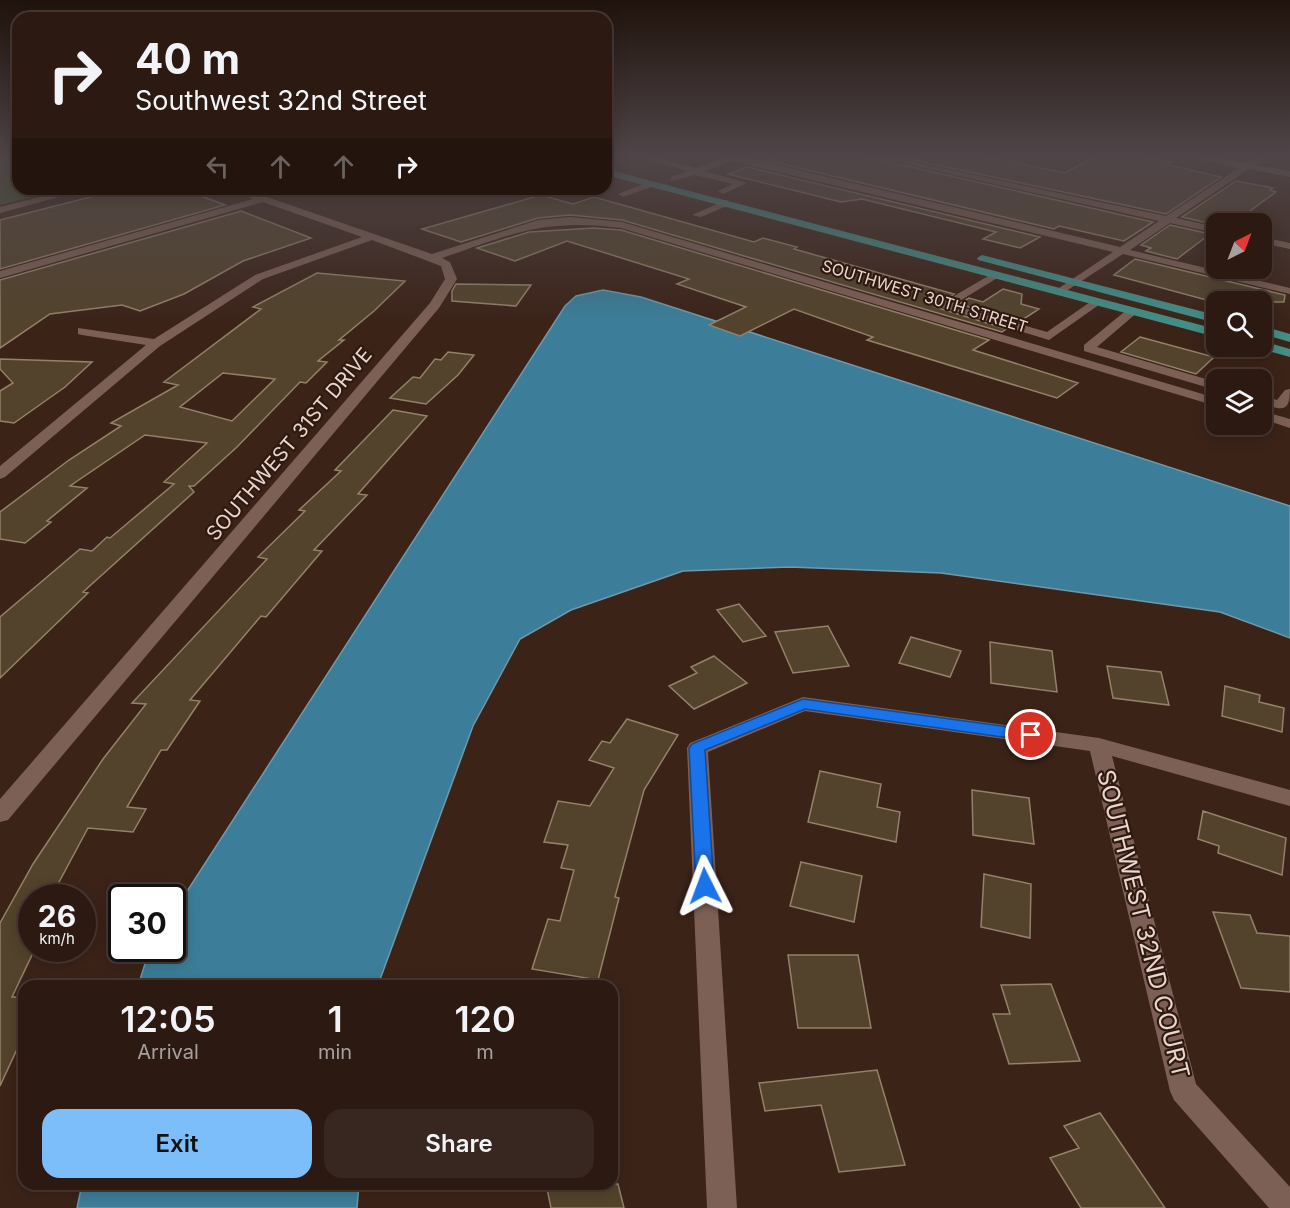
<!DOCTYPE html>
<style>
body{margin:0;font-family:Inter,sans-serif;background:#382720;color:#f1f3f6;height:100vh;display:flex;flex-direction:column;font-size:22px;white-space:nowrap}
*{box-sizing:border-box;margin:0}
p{font-size:20px;color:#a6a19f}
.icon{flex:none;width:33px;height:33px;fill:none;stroke:currentColor;stroke-width:2;stroke-linecap:round;stroke-linejoin:round}
.map{position:relative;flex:1;overflow:hidden}
.details{position:absolute;left:18px;top:980px;width:600px;height:210px;display:flex;flex-direction:column;background:#2c1a12;border-radius:18px;box-shadow:0 3px 15px #0003,0 0 0 2px #483832}
.details>*{flex:none}
.top-card{position:absolute;left:12px;top:12px;width:600px;height:183px;border-radius:18px;box-shadow:0 3px 15px #0003,0 0 0 2px #483832;background:#2c1a12;color:#f1f3f6;overflow:hidden}
.needle{width:39px;rotate:42deg}
.tools{position:absolute;left:1206px;top:213px;display:grid;gap:12px}
.tools a{display:grid;place-items:center;width:66px;height:66px;border-radius:12px;background:#2c1a12;box-shadow:0 3px 15px #0003,0 0 0 2px #483832;font-size:30px}
.speed{position:absolute;left:18px;top:884px;display:flex;gap:12px;font-size:30px;font-weight:700;text-align:center}
.speed>*{display:grid;place-content:center;width:78px;height:78px;border-radius:50%;background:#2c1a12;box-shadow:0 3px 15px #0003,0 0 0 2px #483832;line-height:1}
.speed small{font-size:15px;font-weight:400}
.speed .limit{border:3px solid #111;border-radius:9px;background:#fff;color:#111}
.pin{position:absolute;display:grid;place-items:center;width:51px;height:51px;color:#fff;margin:-26px;border:3px solid #fff;border-radius:50%;box-shadow:0 2px 6px #0007}
.me{position:absolute;width:66px;margin:-33px;rotate:357deg;stroke-linejoin:round;filter:drop-shadow(0 0 4px #0008)}
.turn{display:flex;align-items:center;gap:21px;height:126px;padding:0 24px;font-size:27px}
.turn .icon{width:78px;height:78px;stroke-width:2.5}
.turn b{display:block;font-size:42px;line-height:51px}
.lanes{display:flex;align-items:center;height:57px;padding:0 24px;background:#0003;justify-content:center;gap:30px;direction:ltr}
.lanes .off{opacity:.35}
.eta{display:flex;justify-content:space-evenly;align-items:center;height:102px;text-align:center}
.eta b{font-size:36px;font-weight:600;line-height:42px}
.button{display:flex;gap:12px;margin-top:auto;padding:12px 24px}
.button a{flex:1;height:69px;border-radius:18px;background:#7cbef9;color:#111;font-size:24px;font-weight:600;line-height:69px;text-align:center}
.button a+a{background:#382720;color:#f1f3f6}
.map>svg:first-child{display:block}
</style>
<div class="map">
<svg width="1290" height="1208" viewBox="0 0 1290 1208">
<rect width="100%" height="100%" fill="#3b2318"/>
<!-- green -->
<path fill="#3f562b" d="M0,155H18V189H63L0,205Z"/>
<!-- water -->
<path fill="#3c7e9a" stroke="#7099aa" stroke-width="1.5" d="M603,290L641,297L1290,506V638L1220,612L941,573L790,567L683,571L571,610L520,639L473,726L378,985L138,986L150,948H172L173,913L565,306L576,296Z
M82,1184H359L357,1208H77Z"/>
<!-- building -->
<path fill="#53432c" stroke="#938269" stroke-width="1.5" fill-rule="evenodd" d="M779,155H865L867,157L1153,222L1124,241L1059,226L1054,229L766,160Z
M890,155H978L1065,173L1098,155H1134L1173,162L1169,165L1221,177L1166,214Z
M747,167L1040,237L1020,248L983,239L996,232L862,199L841,202L728,174Z
M1236,181L1273,188L1270,190L1276,192L1232,224L1216,225L1182,217Z
M122,189H182L225,205L0,269V220Z
M541,195L573,204L594,197L754,242L763,238L797,247L794,249L954,294L935,307L1006,329L1002,332L622,220L570,215L538,218L461,242L422,229Z
M241,211L311,238L243,261L184,294L140,311L122,305L50,314L0,348V280Z
M1170,225L1210,234L1177,259L1146,251L1151,248L1141,245Z
M594,228L621,230L989,340L973,350L1078,383L1057,398L867,340L873,337L794,309L740,336L709,325L746,307L677,284L689,279L567,241L515,261L477,248L529,232Z
M1135,259L1285,295L1284,302H1214L1114,275Z
M317,273L405,281L374,311L339,340H344L318,361L327,362L306,383L300,382L237,447L194,486H189L194,492L83,592L88,593L0,678V617L80,549L92,551L107,537L110,538L174,484L164,482L207,443L145,435L70,486L87,488L47,521L51,522L25,543L0,539V512L69,460L121,426L111,423L178,385L164,382L261,309L253,307ZM223,373L275,379L232,421L180,407Z
M456,284L531,285L516,306L452,301V291Z
M1003,289L1022,294L1021,304L1039,309L1019,322L959,304L969,298L983,302Z
M1140,337L1214,357L1196,374L1121,352Z
M448,352L474,355L458,375L426,404L390,398L413,377L420,378L435,359L441,360Z
M0,359L92,362L65,387L14,423L0,421V391L13,383L0,369Z
M393,410L427,416L358,494L367,495L314,550L322,551L266,617L261,616L190,700L200,701L167,750H161L127,807L146,809L133,832L88,828L51,897H32V955L12,997H24V1034L0,1086V923L33,864L103,759L146,704L132,703L267,559L258,557L305,511L299,510L341,471L335,470Z
M739,604L766,636L743,642L717,610Z
M828,626L849,666L793,673L775,632Z
M911,637L961,651L950,677L899,663Z
M990,642L1052,651L1057,692L991,683Z
M714,656L747,683L694,709L669,686L697,673L691,667Z
M1107,666L1161,672L1169,705L1113,698Z
M1225,686L1260,695L1259,702L1284,708L1282,732L1222,716Z
M627,719L678,735L644,790L615,897L619,898L598,980L532,969L548,919L560,921L574,870L561,868L568,845L544,842L558,801L590,806L614,768L589,760L602,741L610,743Z
M820,771L881,784L877,807L900,812L896,842L808,822Z
M972,790L1029,798L1034,844L973,835Z
M1203,811L1286,838L1282,875L1218,853L1219,846L1198,839Z
M801,862L862,876L854,922L790,906Z
M984,874L1031,884L1030,938L981,927Z
M1213,912L1250,915L1257,933L1290,936V992L1241,988Z
M788,955H858L871,1028H798Z
M1051,984L1080,1061L1009,1064L993,1014H1010L1001,985Z
M877,1070L905,1165L839,1172L821,1105L765,1111L759,1083Z
M1100,1113L1165,1208H1081L1050,1158L1079,1148L1064,1126Z
M546,1184H618L624,1208H551Z"/>
<g fill="none" stroke-linecap="round" stroke-linejoin="round">
<!-- path -->
<path stroke="#6f5950" stroke-width="2" stroke-dasharray="1.5 2" stroke-linecap="butt" d="M0,158L18,164"/>
<!-- minor -->
<path fill="#7d6055" fill-rule="evenodd" d="M633,155H646L696,168L723,158L716,155H736L1120,247L1159,221L867,155H881L1166,216L1239,168L1181,155H1197L1246,163L1259,155H1268L1255,165L1290,171V177L1249,169L1176,218L1216,227V233L1170,223L1130,250L1290,288V294L1123,254L1060,295L1056,294V290L1113,252L733,161L704,171L747,183L723,194L718,191L733,184L695,175L671,181V177L687,171Z
M651,181L656,184L654,186L623,197L618,194Z
M72,189H88L0,213V207Z
M230,189H244L432,254L538,220L570,217L622,222L1216,398V406L621,228C544,218 512,234 442,258L450,262L457,279L439,308L8,820L0,822V799L430,303L445,279L441,266L372,240L263,279L160,346L5,477L0,479V466L146,345L82,335L78,334V328L154,339L255,275L362,237L263,202L0,278V271L253,199Z
M726,200L729,201V205L701,217L692,215Z
M1262,237L1290,243V249L1262,243Z
M995,272L1001,275L999,277L953,305L1047,332L1093,300L1103,302L1049,340L937,306Z
M1129,308L1139,311L1097,347L1216,382V390L1084,351V345Z
M1290,389C1290,414 1281,410 1262,403V395L1277,400L1285,390Z
M1262,411L1290,419V428L1262,419Z
M803,697L1099,738L1290,790V806L1112,756L1196,1084L1290,1187V1208H1269L1174,1100L1170,1091L1090,751L805,711L708,752L737,1208H707L687,748L690,743Z"/>
<!-- major -->
<path fill="#438e87" fill-rule="evenodd" d="M606,169L1216,329V337L606,175Z
M982,255L1216,315V323L978,260L977,258Z
M1262,326L1290,334V342L1262,334Z
M1262,341L1290,349V357L1258,348L1262,346Z"/>
</g>
<!-- sky -->
<linearGradient id="sky" x2="0" y2="1"><stop stop-color="#20130d"/><stop offset="0.48" stop-color="#4f4548"/><stop offset="1" stop-color="#4f4548" stop-opacity="0"/></linearGradient>
<rect width="1290" height="324" fill="url(#sky)"/>
<!-- route -->
<path fill="#1a73e8" stroke="#114b97" stroke-width="1.5" d="M803,699L1031,730L1039,735L1031,741L805,709L705,750L714,886L711,891L705,893L698,891L696,886L689,748L692,744Z"/>
<g text-anchor="middle" stroke-width="4.5" stroke-linejoin="round" paint-order="stroke">
<!-- far-street labels -->
<g font-size="16" fill="#e8d7d0" stroke="#30190f">
<text transform="translate(925 296) rotate(17)" y="6">SOUTHWEST 30TH STREET</text>
</g>
<!-- street labels -->
<g font-size="20" fill="#e8d7d0" stroke="#30190f">
<text transform="translate(289 444) rotate(-50)" y="7">SOUTHWEST 31ST DRIVE</text>
</g>
<!-- near-street labels -->
<g font-size="24" fill="#e8d7d0" stroke="#30190f">
<text transform="translate(1143 924) rotate(76)" y="8">SOUTHWEST 32ND COURT</text>
</g>
</g>
</svg>
<div class="tools">
<a><svg class="needle" viewBox="-14 -14 28 28"><path d="M0-13l5 13h-10z" fill="#e53935"/><path d="M0 13l5-13h-10z" fill="#a6a19f"/></svg></a>
<a><svg class="icon" aria-label="search" viewBox="0 0 24 24"><circle cx="10" cy="10" r="6"/><path d="M15 15l6 6"/></svg></a>
<a><svg class="icon" aria-label="layers" viewBox="0 0 24 24"><path d="M12 4l9 5-9 5-9-5zM3 14l9 5 9-5"/></svg></a>
</div>
<div class="speed"><div>26<small>km/h</small></div><div class="limit">30</div></div>
<div class="pin" style="left:1031px;top:735px;background:#d93025"><svg class="icon" aria-label="arrive" viewBox="0 0 24 24"><path d="M6 21V4h12l-3 4 3 4H6"/></svg></div>
<svg class="me" style="left:705px;top:886px" viewBox="-20 -20 40 40"><path d="M0-17L14 15 0 8-14 15z" fill="#1a73e8" stroke="#fff" stroke-width="4"/></svg>
<div class="top-card">
<div class="turn"><svg class="icon" aria-label="right" viewBox="0 0 24 24"><path d="M7 20v-9h11M14 6l5 5-5 5"/></svg><div><b>40 m</b>Southwest 32nd Street</div></div>
<div class="lanes"><svg class="icon off" aria-label="left" viewBox="0 0 24 24"><path d="M17 20v-9H6M10 6l-5 5 5 5"/></svg><svg class="icon off" aria-label="ahead" viewBox="0 0 24 24"><path d="M12 20V5M6 11l6-6 6 6"/></svg><svg class="icon off" aria-label="ahead" viewBox="0 0 24 24"><path d="M12 20V5M6 11l6-6 6 6"/></svg><svg class="icon" aria-label="right" viewBox="0 0 24 24"><path d="M7 20v-9h11M14 6l5 5-5 5"/></svg></div>
</div>
<section class="details">
<div class="eta">
<div><b>12:05</b><p>Arrival</p></div>
<div><b>1</b><p>min</p></div>
<div><b>120</b><p>m</p></div>
</div>
<div class="button"><a>Exit</a><a>Share</a></div>
</section>
</div>
